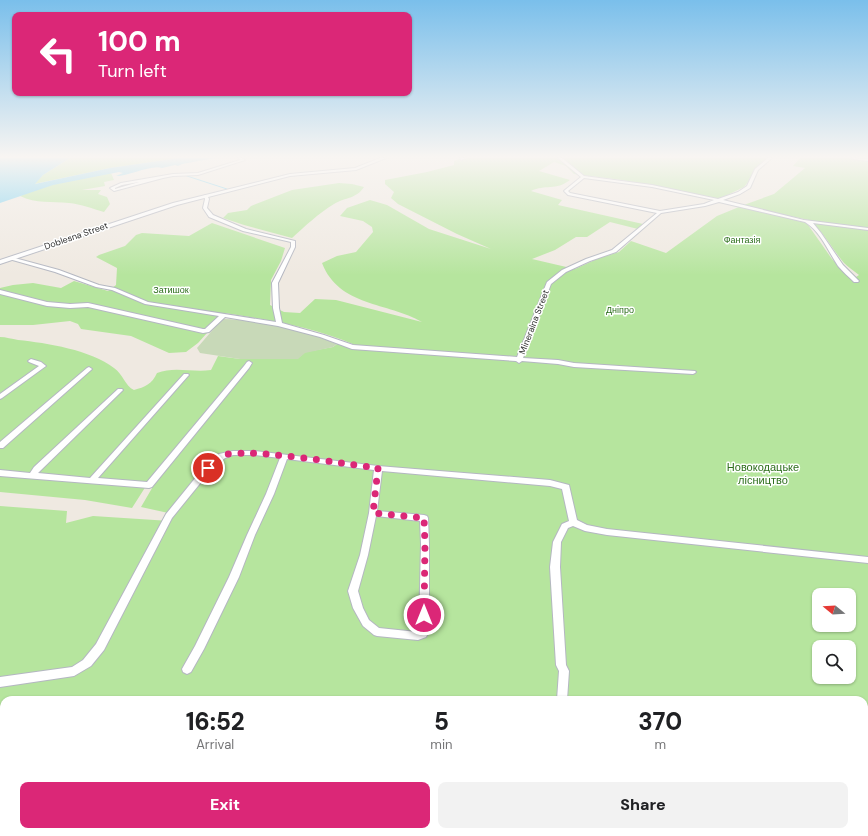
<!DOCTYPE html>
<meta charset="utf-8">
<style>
body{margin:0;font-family:"DM Sans",sans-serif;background:#f2f2f2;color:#202124;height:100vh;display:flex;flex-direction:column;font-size:15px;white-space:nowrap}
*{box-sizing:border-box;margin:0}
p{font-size:13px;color:#757577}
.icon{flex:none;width:22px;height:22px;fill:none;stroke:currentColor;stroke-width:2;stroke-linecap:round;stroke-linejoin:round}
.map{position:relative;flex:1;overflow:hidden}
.panel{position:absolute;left:0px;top:696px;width:868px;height:140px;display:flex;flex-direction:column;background:#fff;border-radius:12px 12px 0 0;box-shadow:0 1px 3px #0004}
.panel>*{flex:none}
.top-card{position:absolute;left:12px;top:12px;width:400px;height:84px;border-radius:8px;box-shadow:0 1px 3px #0004;background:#db2777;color:#fff;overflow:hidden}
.needle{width:26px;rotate:288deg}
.tools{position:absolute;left:812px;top:588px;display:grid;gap:8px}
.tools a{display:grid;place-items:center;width:44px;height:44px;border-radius:8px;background:#fff;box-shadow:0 1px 3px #0004;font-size:20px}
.pin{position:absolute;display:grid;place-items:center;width:34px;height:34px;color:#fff;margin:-17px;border:2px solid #fff;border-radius:50%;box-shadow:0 1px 4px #0007}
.me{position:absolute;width:44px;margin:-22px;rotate:0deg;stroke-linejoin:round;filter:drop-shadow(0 0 3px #0008)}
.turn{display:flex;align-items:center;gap:14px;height:84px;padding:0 20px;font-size:18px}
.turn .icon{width:52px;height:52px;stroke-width:2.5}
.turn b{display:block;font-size:28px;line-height:34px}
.eta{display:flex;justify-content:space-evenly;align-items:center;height:68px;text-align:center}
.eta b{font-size:24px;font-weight:800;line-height:28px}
.primary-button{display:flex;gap:8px;margin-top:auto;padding:8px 20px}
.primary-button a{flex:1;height:46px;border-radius:8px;background:#db2777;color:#fff;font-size:16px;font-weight:800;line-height:46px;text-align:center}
.primary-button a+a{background:#f2f2f2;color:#202124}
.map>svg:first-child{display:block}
</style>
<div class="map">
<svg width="868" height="836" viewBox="0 0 868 836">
<rect width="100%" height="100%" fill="#efe9e1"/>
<!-- green -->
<path fill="#b6e59e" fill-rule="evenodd" d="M70,158H179L110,168L34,184L43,175Z
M461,158H769L753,172L749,181L744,187L719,199L622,180L574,174L566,166L554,162L539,171L570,180C556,191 545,184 531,191L562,200L558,205L643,224L638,229L610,222L587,237H576L555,250L532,259L575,269L599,258L619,252L631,241L666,253L717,216L739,207L806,222L832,259L853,279L859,275C854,271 848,267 844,263C832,249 824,232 809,220L741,206L774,194L805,168L793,166L800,158H848L868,161V836H0V506L67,511L66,523L93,516L170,521L173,514L141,507L155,483L0,471V337C6,337 12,339 18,340C47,343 91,350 114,368C123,374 125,386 134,390C145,387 152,384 157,373C175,366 193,373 211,370L218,356L240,359L273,358L333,347L337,344L355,345C314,327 269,320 225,313L198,343L186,352L169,353L131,336L81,329L78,324L70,321L33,325H0V288L13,285L33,283L61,288L74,281L108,291L116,285L117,268L96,257L99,255L125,246L136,235L142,233L189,236L212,223L285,248L281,261L271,280L270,305L284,312L300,313L315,299L336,300L422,322C388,302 339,307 322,263L337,256L356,252L373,232L372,227L363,221L340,216L347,208L370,200L387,205L429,229L491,249L457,234L398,204L391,198L394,192L385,184V180L427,172L454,165V161ZM819,595H849V625H819ZM819,647H849V677H819ZM4,700H864V832H4Z
M111,173L114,180L104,182L105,186L82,190H101L98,194L107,197L110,204L104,212C93,209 81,204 69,203C52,201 36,204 20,196C48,183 81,179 111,173Z
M339,183L352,184L364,187C356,199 346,197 334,204C319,213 305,226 292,238L244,225L223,218L228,213L247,210L251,206L292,190Z
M0,476L146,486L132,508L85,500L0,492Z"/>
<!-- cemetery -->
<path fill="#c8d9b8" d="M222,319C261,320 301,329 337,344L333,347L305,353L298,359H240L200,353L197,348Z"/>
<!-- water -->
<path fill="#75cff0" d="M0,158H70L43,175L35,184L110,168L165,160L179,158H215L182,164L178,166L175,165L162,168C152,164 129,176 116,176L123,173L119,172L53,185L0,203Z"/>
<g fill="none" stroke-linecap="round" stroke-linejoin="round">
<!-- stream -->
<path stroke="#75cff0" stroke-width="1" d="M187,176L227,189"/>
<defs>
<path id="minor" d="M238,158H242L245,160L198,175L173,176L163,178L114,191L110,188L121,183L173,174L198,173L240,160ZM139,182L115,189V188L122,185Z
M460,158H466L461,160Z
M558,158H562L584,176L652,185L718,199L738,192L747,186L755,169L768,158H772L758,170L750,188L740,194L723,200L804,220L868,228V230L813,223L821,233L843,265L859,281L858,282H854C849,277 843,272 838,266C828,251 821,232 805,222L719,202L705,206L661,213L616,252L590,261L566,272L551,284L523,358L558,360L574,363L695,371L696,372L695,373L693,374L574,367L558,364L522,361L519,363L516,361L352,349L320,337L278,326L225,317L209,332L203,333L88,307L70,308L47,306L0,294V290L47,302L70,304L88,303L203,329H205L219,316L145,304L112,290L96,287L55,272L9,259V258L11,257L59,270L99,285L115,288L148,302L276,322L273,308L272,283L291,247V242L243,231L209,217L203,208L205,199L204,196L206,195H207L209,199L207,208L213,215L246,229L295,241V247L278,283L279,308L282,323L324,335L353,345L517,357L547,282L562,270L586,259L612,250L657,213L568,195L564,191L565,190L581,177ZM584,178L652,187L714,200L704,204L660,211L570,193L568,191Z
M852,158L868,159V161L854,159Z
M31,359L41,362L46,366L2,398L0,399V394L39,366L29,362L28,361Z
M249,361L252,363L249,368L152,487L149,488L0,476V470L30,473L34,467L118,389H122L123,390L122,391L38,473L90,478L184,374H188L189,375L188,376L98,478L147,482L244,366L247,362Z
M89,367L92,369L91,370L3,448H0V442L87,368Z
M233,451H255L378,466L550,480L569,485L577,520L587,525L607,529L868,557V563L607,535L585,531L573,526L568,528L561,542L560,567L566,665L569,671L567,700H557L559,671L556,665L550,567L553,542L562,524L569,521L562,489L550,486L382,471L377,511L424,515L427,516L428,518L429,544V631L426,637L418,640L377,636L374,635L363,626L353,608L348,591L360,555L369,513L374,470L287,459L274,494L255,535L239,577L204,649L191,672L187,674L183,672L182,669L195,646L229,577L247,535L266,494L280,458L255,455H233L225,458L211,470L172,518L104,650L91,666L74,676L0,687V677L72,667L83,660L96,644L166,514L205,466L219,454ZM376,516L420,521L421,544L419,630L417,632L379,628L369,620L363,608L358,591L368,555Z
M0,801L4,802V814L0,813Z
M291,832H347L348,836H292Z
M552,832H564V836H552Z"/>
<path id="tertiary" d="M380,158H386L356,170L290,176L177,205L0,264V260L173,203L290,174L355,168Z"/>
</defs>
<!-- minor casing -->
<use href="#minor" stroke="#b4b7c1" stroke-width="2"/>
<!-- tertiary casing -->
<use href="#tertiary" stroke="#b4b7c1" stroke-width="2"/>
<!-- minor -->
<use href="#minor" fill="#fff" fill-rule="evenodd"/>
<!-- tertiary -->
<use href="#tertiary" fill="#fff" fill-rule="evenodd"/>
</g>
<!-- sky -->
<linearGradient id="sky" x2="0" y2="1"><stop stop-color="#7abfeb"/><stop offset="0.57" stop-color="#f8f5f2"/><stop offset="1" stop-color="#f8f5f2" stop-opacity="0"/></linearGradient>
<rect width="868" height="275" fill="url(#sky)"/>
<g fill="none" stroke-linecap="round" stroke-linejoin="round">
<!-- route -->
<path stroke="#db2777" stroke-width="7" stroke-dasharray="0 12.6" d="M208,468C212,464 217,459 222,456C241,446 350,465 378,468L373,513L424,518L425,544L424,615"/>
</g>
<g text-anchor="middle" stroke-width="3" stroke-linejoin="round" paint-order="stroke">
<!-- far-street labels -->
<g font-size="9" fill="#2e2e2e" stroke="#fff">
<text transform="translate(76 236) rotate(-19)" y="3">Doblesna Street</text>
<text transform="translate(534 322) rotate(-69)" y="3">Mineralna Street</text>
</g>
<!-- far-park labels -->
<g font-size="9" fill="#2c6e1b" stroke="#fff">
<text x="742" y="243">Фантазія</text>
<text x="171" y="293">Затишок</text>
<text x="620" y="313">Дніпро</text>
</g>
<!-- park labels -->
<g font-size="11" fill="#2c6e1b" stroke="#fff">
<text x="763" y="471">Новокодацьке<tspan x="763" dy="13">лісництво</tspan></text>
</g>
</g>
</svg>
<div class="tools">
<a><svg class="needle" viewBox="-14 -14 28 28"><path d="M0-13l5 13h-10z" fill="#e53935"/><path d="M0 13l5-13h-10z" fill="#757577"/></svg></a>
<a><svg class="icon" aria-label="search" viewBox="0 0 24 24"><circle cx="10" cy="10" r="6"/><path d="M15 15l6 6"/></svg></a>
</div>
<div class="pin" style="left:208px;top:468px;background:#d93025"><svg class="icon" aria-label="arrive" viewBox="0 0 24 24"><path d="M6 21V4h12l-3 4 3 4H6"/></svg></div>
<svg class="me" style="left:424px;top:615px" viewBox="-20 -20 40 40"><circle r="17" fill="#db2777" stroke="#fff" stroke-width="3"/><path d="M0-11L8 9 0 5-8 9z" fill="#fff"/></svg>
<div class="top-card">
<div class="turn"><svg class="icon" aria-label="left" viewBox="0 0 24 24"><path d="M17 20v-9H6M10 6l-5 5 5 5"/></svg><div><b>100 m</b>Turn left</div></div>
</div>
<section class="panel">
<div class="eta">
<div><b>16:52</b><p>Arrival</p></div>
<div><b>5</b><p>min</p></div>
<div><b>370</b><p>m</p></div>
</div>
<div class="primary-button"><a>Exit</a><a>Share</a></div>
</section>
</div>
